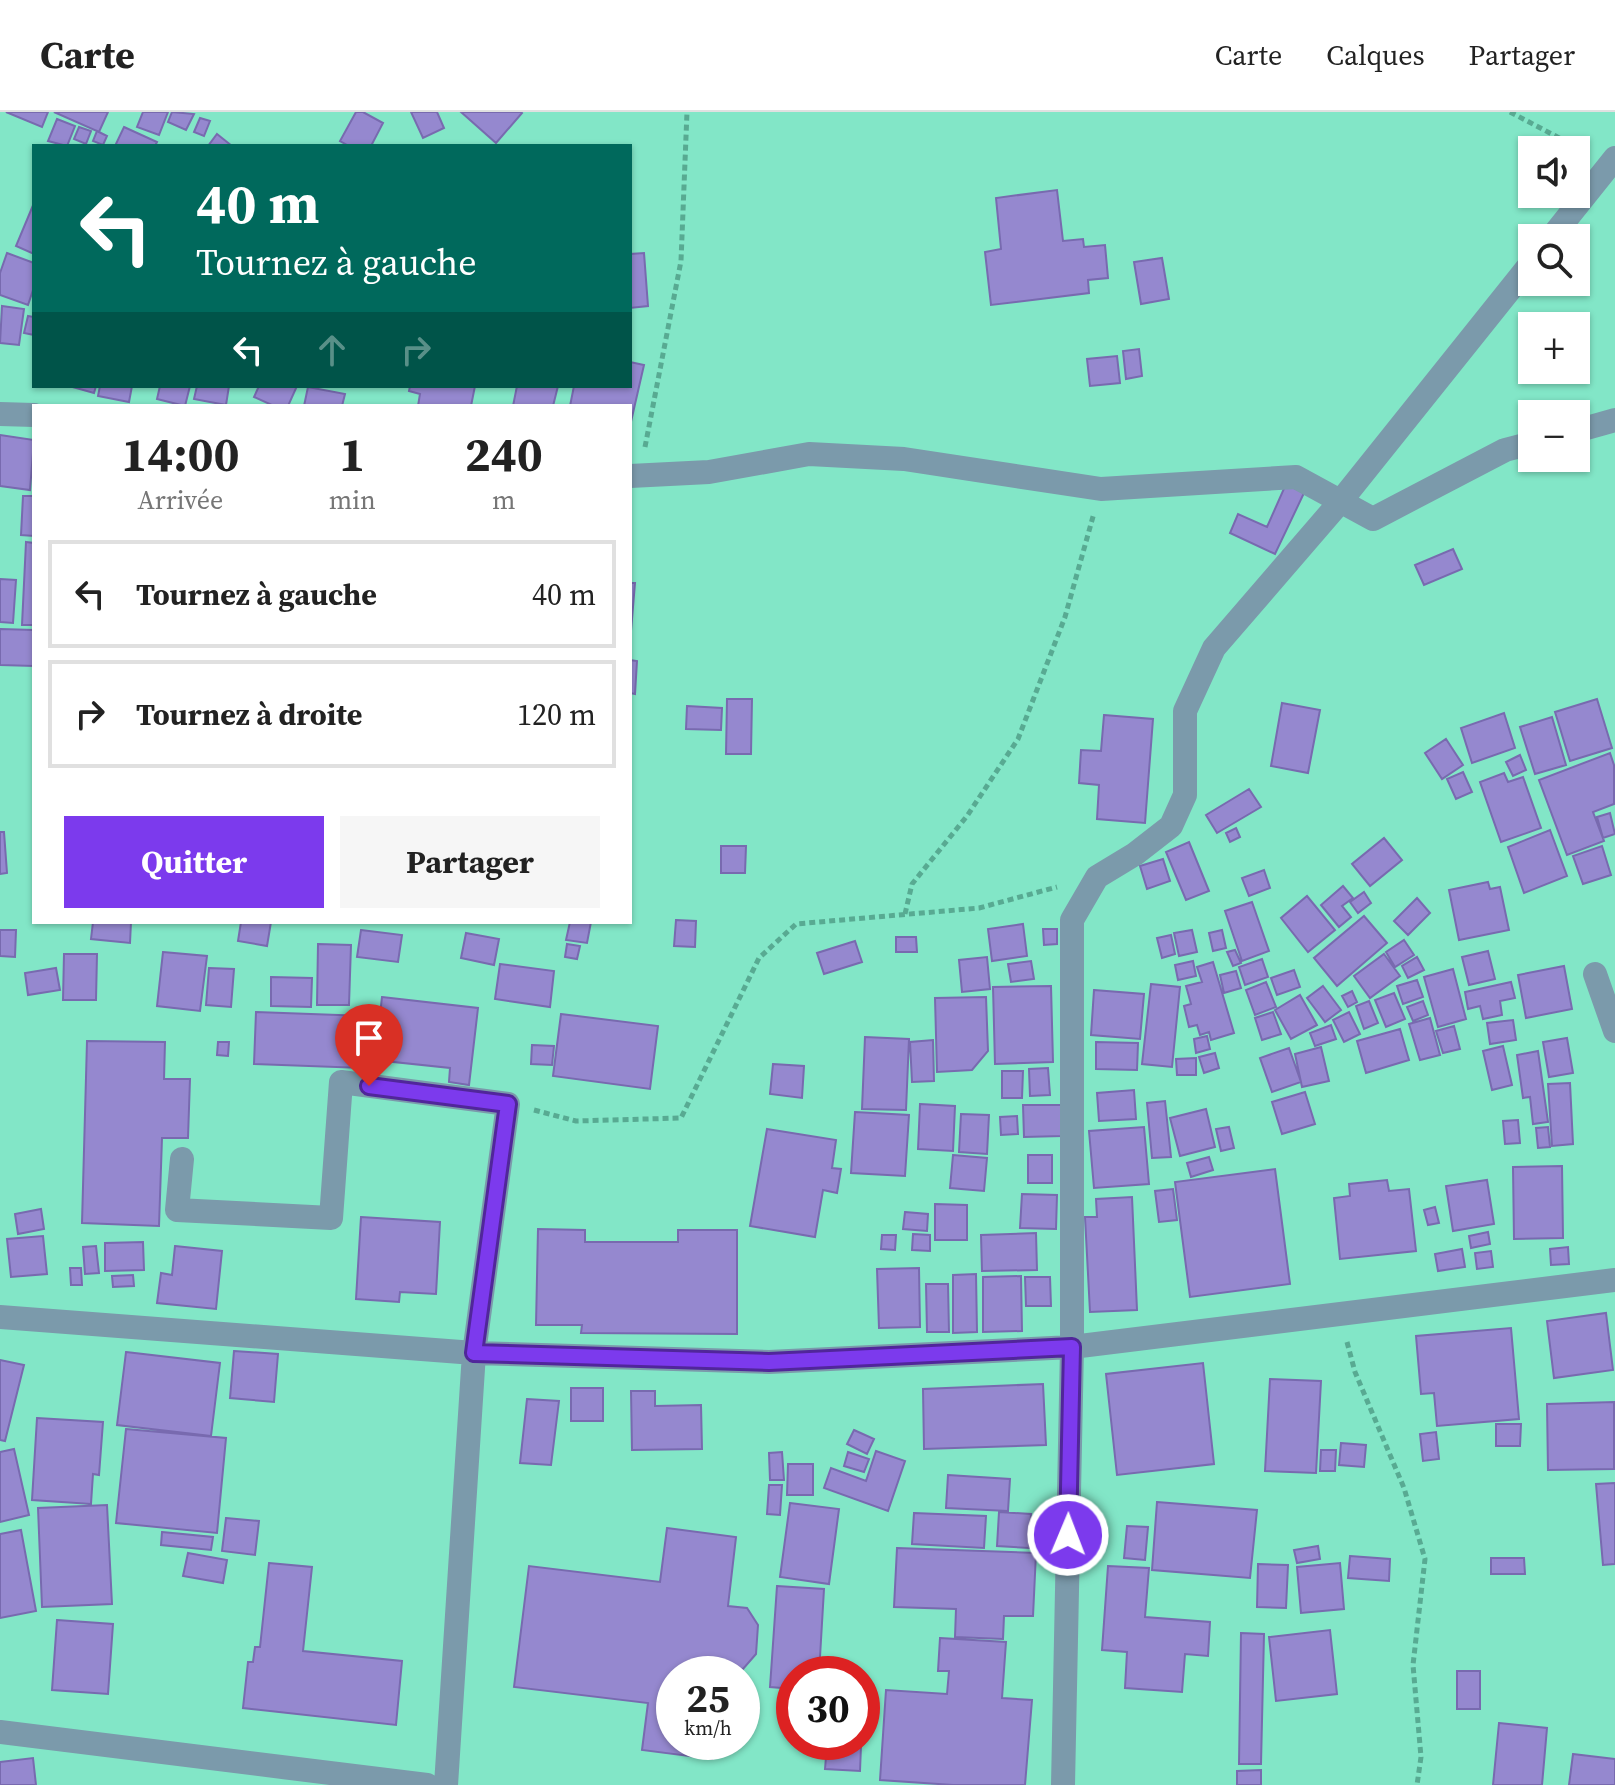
<!DOCTYPE html>
<html lang="fr">
<meta charset="utf-8">
<style>
body{margin:0;font-family:"Source Serif 4",serif;background:#f6f6f6;color:#222;height:100vh;display:flex;flex-direction:column;font-size:30px;white-space:nowrap}
*{box-sizing:border-box;margin:0}
p{font-size:26px;color:#767676}
.icon{flex:none;width:44px;height:44px;fill:none;stroke:currentColor;stroke-width:2;stroke-linecap:round;stroke-linejoin:round}
.map{position:relative;flex:1;overflow:hidden}
.details{position:absolute;left:32px;top:292px;width:600px;height:520px;display:flex;flex-direction:column;background:#fff;border-radius:0px;box-shadow:0 2px 6px #0004}
.details>*{flex:none}
.guide{position:absolute;left:32px;top:32px;width:600px;height:244px;border-radius:0px;box-shadow:0 2px 6px #0004;background:#00695c;color:#fff;overflow:hidden}
.tools{position:absolute;left:1518px;top:24px;display:grid;gap:16px}
.tools a{display:grid;place-items:center;width:72px;height:72px;border-radius:0px;background:#fff;box-shadow:0 2px 6px #0004;font-size:40px}
.speed{position:absolute;left:656px;top:1544px;display:flex;gap:16px;font-size:40px;font-weight:700;text-align:center}
.speed>*{display:grid;place-content:center;width:104px;height:104px;border-radius:50%;background:#fff;box-shadow:0 2px 6px #0004;line-height:1}
.speed small{font-size:20px;font-weight:400}
.speed .limit{border:12px solid #d22;background:#fff;color:#111}
.pin{position:absolute;display:grid;place-items:center;width:68px;height:68px;color:#fff;margin:-82px -34px;border-radius:50% 50% 50% 0;rotate:-45deg;box-shadow:0 0 8px #0007}
.pin .icon{rotate:45deg}
.me{position:absolute;width:88px;margin:-44px;rotate:1deg;stroke-linejoin:round;filter:drop-shadow(0 0 6px #0008)}
.turn{display:flex;align-items:center;gap:28px;height:168px;padding:0 32px;font-size:36px}
.turn .icon{width:104px;height:104px;stroke-width:2.5}
.turn b{display:block;font-size:56px;line-height:68px}
.lanes{display:flex;align-items:center;height:76px;padding:0 32px;background:#0003;justify-content:center;gap:40px;direction:ltr}
.lanes .off{opacity:.35}
.eta{display:flex;justify-content:space-evenly;align-items:center;height:136px;text-align:center}
.eta b{font-size:48px;font-weight:700;line-height:56px}
.action{display:flex;gap:16px;margin-top:auto;padding:16px 32px}
.action a{flex:1;height:92px;border-radius:0px;background:#7c3aed;color:#fff;font-size:32px;font-weight:700;line-height:92px;text-align:center}
.action a+a{background:#f6f6f6;color:#222}
ul{padding:0;list-style:none}
li{display:flex;align-items:center;gap:24px;height:108px;margin:0 16px 12px;padding:0 16px;border:4px solid #e0e0e0;border-radius:0px}
li div{flex:1}
li b{display:block;font-size:30px}
li em{font-style:normal}
header{display:flex;align-items:center;gap:48px;box-sizing:border-box;height:112px;padding:0 40px;background:#fff;border-bottom:2px solid #e0e0e0}
header strong{font-size:38px}
nav{display:flex;gap:44px;margin-inline-start:auto;font-size:28px}
.map>svg:first-child{display:block}
</style>
<header>
<strong>Carte</strong>
<nav><a>Carte</a><a>Calques</a><a>Partager</a></nav>
</header>
<div class="map">
<svg width="1615" height="1673" viewBox="0 0 1615 1673">
<rect width="100%" height="100%" fill="#82e6c7"/>
<!-- building -->
<path fill="#9588cf" stroke="#786aaf" stroke-width="2" d="M6,0H48L42,15Z
M54,0H108L99,20Z
M143,0H168L159,23L137,15Z
M172,0L194,2L186,18L168,10Z
M356,0H363L383,11L371,34H349L340,29Z
M411,0H437L444,16L423,26Z
M461,0H521L522,1L496,31Z
M200,6L210,9L204,24L194,20Z
M57,7L75,14L67,34L48,29Z
M79,15L91,19L86,32L74,27Z
M124,15L157,30L155,34H115Z
M97,19L107,24L103,33L93,29Z
M217,22L232,34H208Z
M1057,78L1063,129L1083,127L1084,135L1105,133L1108,166L1088,168L1089,181L991,193L985,140L1001,137L996,86Z
M34,91V142L16,134Z
M7,141L34,151V175L28,193L0,183V161Z
M644,141L648,194L630,196V142Z
M1162,146L1169,187L1141,192L1134,150Z
M2,194L24,197L19,233L0,231Z
M28,204L34,205V223L24,221Z
M1139,237L1142,264L1126,267L1123,239Z
M1117,244L1120,271L1090,274L1087,247Z
M630,250L644,253L630,314V294H570L574,274H630Z
M69,274H96L94,281Z
M100,274H132L129,290L98,284Z
M160,274H190L185,294L157,287Z
M197,274H229L226,293L194,287Z
M259,274H297L288,294H274L254,285Z
M410,274H475L471,294H418L420,282L409,279Z
M517,274H558L553,294H513Z
M308,275L345,282L342,294H304Z
M0,323L34,328L30,378L0,374Z
M1286,372L1304,381L1275,442L1230,421L1238,402L1267,415Z
M23,384H34V424L21,423Z
M26,430L34,431V513H22Z
M1453,437L1462,457L1424,473L1415,453Z
M0,467L16,468L13,511L0,510Z
M630,471H635L630,531Z
M0,517L34,518V554L0,553Z
M630,548L637,549L635,582L630,581Z
M727,587H752L751,642H726Z
M1597,587L1612,636L1570,649L1555,600Z
M1282,591L1320,598L1308,661L1271,654Z
M687,594L722,596L721,618L686,617Z
M1504,601L1515,636L1472,651L1461,616Z
M1104,603L1153,607L1145,711L1097,707L1099,673L1079,671L1081,638L1101,639Z
M1552,605L1566,653L1535,662L1520,615Z
M1446,627L1463,653L1442,667L1425,641Z
M1610,641L1614,653V692L1593,700L1604,729L1567,743L1539,668Z
M1520,643L1526,658L1513,664L1506,650Z
M1463,660L1472,680L1456,687L1447,667Z
M1504,661L1508,670L1523,665L1541,716L1501,730L1480,670Z
M1249,677L1261,695L1217,721L1206,703Z
M1610,701L1615,722L1603,726L1597,705Z
M1236,716L1240,725L1230,730L1226,721Z
M1550,718L1567,764L1524,781L1508,735Z
M0,720H4L7,761L0,762Z
M1384,726L1402,748L1370,774L1352,752Z
M1189,730L1209,779L1186,788L1166,740Z
M721,734H746L745,761H721Z
M1602,734L1611,763L1583,772L1573,744Z
M1163,747L1170,769L1147,777L1140,754Z
M1264,758L1270,776L1249,784L1242,766Z
M1488,770L1490,777L1500,775L1509,818L1459,828L1449,778Z
M1343,774L1353,786L1342,794L1351,805L1339,815L1321,793Z
M1364,780L1371,791L1358,801L1350,790Z
M1307,784L1335,818L1308,840L1281,806Z
M1417,786L1430,801L1408,823L1394,809Z
M1252,790L1269,839L1242,849L1225,799Z
M1364,804L1387,831L1337,874L1314,846Z
M676,808L696,809L695,835L674,834Z
M93,810H131L130,831L91,827Z
M241,810H271L267,834L238,829Z
M570,810H591L587,831L566,828Z
M1023,812L1027,844L992,849L988,817Z
M1043,817H1057V832L1044,833Z
M0,818H16L15,845L0,844Z
M361,818L402,823L398,850L357,845Z
M1192,818L1197,840L1179,844L1174,821Z
M1222,818L1226,836L1213,839L1209,821Z
M466,821L499,827L494,853L461,846Z
M1171,823L1175,842L1162,846L1157,826Z
M896,825H916L917,840H896Z
M1404,828L1414,843L1395,855L1386,840Z
M855,829L862,850L824,862L817,841Z
M318,832L351,833L349,893H317Z
M567,832L580,834L577,847L565,845Z
M1235,838L1241,851L1233,854L1227,840Z
M1488,839L1495,867L1469,873L1462,845Z
M163,840L207,844L200,899L157,894Z
M64,842H97L96,888H63Z
M1384,842L1400,864L1370,886L1354,864Z
M987,845L990,877L962,880L959,848Z
M1417,845L1424,858L1408,866L1402,854Z
M1262,847L1268,865L1245,873L1239,855Z
M1031,849L1034,867L1011,870L1008,852Z
M1193,849L1196,864L1178,868L1175,853Z
M1213,850L1234,921L1211,928L1209,920L1200,923L1197,913L1189,915L1184,894L1191,892L1186,874L1202,870L1197,855Z
M500,852L554,859L550,895L495,887Z
M1564,854L1572,897L1526,906L1518,863Z
M56,856L60,878L28,883L25,861Z
M209,856L234,857L231,895L206,893Z
M1453,857L1466,907L1438,915L1424,865Z
M1294,858L1300,875L1277,883L1271,866Z
M1236,859L1241,876L1224,881L1220,863Z
M271,865L312,866L311,895L271,894Z
M1417,868L1423,885L1403,892L1397,874Z
M1266,870L1276,895L1255,903L1246,878Z
M1511,870L1515,886L1500,889L1502,903L1483,907L1480,894L1468,897L1465,880Z
M1151,872L1180,875L1172,955L1142,952Z
M1051,874L1053,950L995,952L993,875Z
M1323,874L1341,898L1325,910L1307,886Z
M1094,878L1144,882L1140,927L1091,923Z
M1352,879L1357,890L1348,895L1342,884Z
M1394,881L1405,907L1386,915L1375,888Z
M1300,883L1317,913L1291,927L1275,898Z
M382,885L478,896L469,973L449,970L450,956L375,948Z
M986,885L988,939L972,958L937,960L935,886Z
M1369,889L1378,911L1364,917L1356,894Z
M1423,889L1428,903L1413,909L1407,895Z
M256,900L365,904L363,956L254,952Z
M1273,900L1281,922L1262,928L1255,906Z
M1349,900L1360,922L1344,930L1333,908Z
M561,902L658,914L650,977L553,964Z
M1430,906L1440,943L1420,948L1409,912Z
M1513,908L1516,928L1490,932L1487,911Z
M1331,913L1336,927L1315,934L1310,921Z
M1454,914L1460,937L1443,941L1436,919Z
M1400,917L1409,948L1366,961L1357,929Z
M1207,924L1210,937L1196,941L1194,927Z
M865,925L909,927L906,998L862,997Z
M1567,926L1573,961L1549,965L1543,930Z
M933,928L934,969L912,970L910,930Z
M87,929L165,930L164,967H190L188,1026H162L159,1114L82,1111Z
M218,930H229L228,944L217,943Z
M1096,930L1138,931L1137,958L1096,957Z
M532,933L554,934L552,953L531,952Z
M1503,934L1512,973L1492,978L1483,939Z
M1321,935L1329,969L1302,975L1295,942Z
M1289,936L1301,970L1272,980L1260,946Z
M1538,939L1548,1010L1533,1012L1530,985L1523,986L1517,943Z
M1215,941L1219,956L1204,961L1199,945Z
M1196,946V963H1177L1176,947Z
M773,952L804,954L802,986L770,982Z
M1048,956L1050,983L1030,984L1029,957Z
M1002,959H1023L1022,986H1002Z
M1570,971L1573,1032L1552,1034L1548,972Z
M1134,978L1136,1007L1099,1009L1097,981Z
M1305,980L1315,1012L1282,1022L1272,990Z
M1165,989L1171,1045L1152,1046L1147,991Z
M920,992L955,994L953,1039L918,1037Z
M1023,993H1062V1024L1024,1025Z
M1206,997L1215,1035L1180,1044L1170,1006Z
M855,1000L909,1003L905,1064L851,1061Z
M961,1002L989,1003L987,1042L959,1040Z
M1017,1004L1018,1022L1001,1023L1000,1005Z
M1518,1008L1520,1031L1505,1032L1503,1009Z
M1144,1015L1149,1072L1094,1076L1089,1019Z
M1229,1015L1234,1036L1221,1039L1216,1017Z
M1548,1015L1550,1035L1538,1036L1536,1016Z
M767,1017L836,1028L832,1056L841,1057L837,1081L823,1078L815,1125L750,1114Z
M953,1043L987,1046L984,1079L950,1076Z
M1028,1043H1052V1071H1028Z
M1209,1045L1213,1058L1191,1065L1187,1051Z
M1562,1054L1563,1126L1514,1127L1513,1055Z
M1275,1057L1290,1172L1190,1185L1175,1070Z
M1387,1068L1389,1079L1409,1077L1416,1139L1340,1147L1334,1086L1350,1084L1349,1072Z
M1487,1068L1494,1112L1453,1119L1446,1074Z
M1173,1077L1177,1108L1159,1110L1155,1079Z
M1022,1082L1057,1083L1056,1117L1020,1116Z
M1132,1085L1137,1198L1090,1200L1085,1105H1097L1096,1087Z
M935,1092L967,1093V1128H935Z
M1435,1095L1439,1111L1428,1113L1424,1098Z
M41,1097L44,1117L18,1122L15,1102Z
M905,1100L928,1102L927,1119L903,1117Z
M361,1105L440,1110L436,1182L400,1180L399,1190L356,1187Z
M538,1117L585,1118V1130H678V1118H737V1222L581,1221L582,1213H536Z
M1488,1120L1490,1132L1471,1136L1469,1124Z
M1036,1121L1037,1158L982,1159L981,1123Z
M913,1122L930,1123V1139L912,1138Z
M882,1123H896L895,1138L881,1137Z
M43,1124L47,1162L11,1165L7,1127Z
M143,1130L144,1158L105,1159V1131Z
M96,1134L99,1161L85,1162L83,1135Z
M175,1134L222,1139L216,1197L157,1191L161,1161L172,1163Z
M1568,1135L1569,1152L1551,1153L1550,1137Z
M1462,1137L1465,1155L1438,1159L1435,1142Z
M1491,1139L1493,1155L1477,1157L1475,1141Z
M70,1156H81L82,1173H71Z
M919,1156L920,1215L879,1216L877,1157Z
M976,1162L977,1220L953,1221V1163Z
M133,1163L134,1174L113,1175L112,1164Z
M1021,1164L1022,1219L983,1220V1165Z
M1025,1165H1050L1051,1194H1026Z
M926,1172H948L949,1220H927Z
M1606,1201L1613,1258L1554,1266L1547,1209Z
M1511,1216L1519,1307L1437,1314L1434,1281L1421,1282L1416,1224Z
M234,1239L278,1242L274,1290L230,1286Z
M126,1240L220,1251L211,1324L117,1313Z
M0,1248L24,1253L5,1329L0,1328Z
M1203,1251L1214,1352L1117,1363L1106,1262Z
M1270,1267L1321,1269L1316,1361L1265,1359Z
M1043,1272L1046,1333L924,1337L923,1277Z
M571,1276H603V1309H571Z
M631,1279H655V1294L701,1293L702,1337L632,1338Z
M527,1287L559,1289L551,1353L520,1351Z
M1614,1290V1357L1548,1358L1547,1292Z
M37,1306L103,1310L99,1363L93,1362L91,1392L32,1388Z
M1496,1312H1521L1520,1334H1496Z
M126,1317L226,1326L217,1421L116,1411Z
M854,1318L874,1327L867,1342L847,1332Z
M1436,1320L1439,1347L1423,1349L1420,1322Z
M1341,1331L1366,1333L1364,1355L1339,1353Z
M14,1337L29,1403L0,1410V1340Z
M1321,1338H1336L1335,1359H1320Z
M876,1339L905,1349L888,1399L824,1376L831,1356L866,1369Z
M782,1340L784,1368H770L769,1341Z
M848,1340L869,1347L864,1360L844,1354Z
M788,1352H813V1383H787Z
M948,1363L1010,1367L1008,1399L946,1396Z
M1615,1371V1452L1603,1453L1596,1372Z
M769,1373H782L780,1403L767,1402Z
M1157,1390L1257,1398L1250,1466L1152,1458Z
M790,1391L839,1397L829,1472L780,1465Z
M107,1393L112,1492L42,1495L38,1396Z
M999,1400L1031,1402L1029,1436L997,1434Z
M914,1401L986,1404L984,1436L912,1432Z
M226,1406L259,1409L255,1443L222,1439Z
M1127,1414L1148,1415L1145,1448L1124,1446Z
M667,1416L736,1425L728,1494L747,1496L758,1513L756,1542L743,1557L723,1556L722,1562H674V1630H714L712,1647L642,1638L648,1591L514,1575L529,1454L660,1470Z
M21,1418L36,1499L0,1506V1422Z
M162,1420L213,1425L211,1438L161,1433Z
M1318,1434L1320,1447L1297,1451L1294,1438Z
M897,1436L1036,1441L1033,1504H1004L1003,1527L955,1525L956,1497L894,1495Z
M188,1441L227,1448L223,1471L183,1464Z
M1350,1444L1390,1447L1389,1469L1348,1466Z
M1491,1446H1524L1525,1462H1491Z
M269,1451L312,1455L303,1539L402,1549L396,1613L243,1596L248,1550H253L255,1535H260Z
M1340,1451L1344,1497L1301,1501L1297,1455Z
M1258,1452L1288,1453L1286,1496L1257,1495Z
M1108,1454L1149,1456L1145,1505L1210,1510L1208,1544L1185,1542L1182,1580L1125,1576L1127,1540L1102,1538Z
M777,1474L824,1477L819,1562H794V1577L770,1575Z
M57,1508L113,1512L108,1582L52,1578Z
M1330,1518L1337,1582L1276,1589L1269,1525Z
M1241,1521L1264,1522L1261,1652H1239Z
M940,1526L1006,1530L1002,1586L1032,1588L1025,1673H953L880,1668L886,1578L947,1582L949,1559H938Z
M1457,1559H1480V1597H1457Z
M1499,1611L1547,1616L1542,1673H1493Z
M827,1633L861,1634L860,1659L825,1657Z
M1573,1642L1615,1647V1673H1569Z
M33,1646L36,1673H0V1650Z
M1261,1658V1673H1237V1659Z"/>
<g fill="none" stroke-linecap="round" stroke-linejoin="round">
<!-- path -->
<path stroke="#58aa92" stroke-width="5" stroke-dasharray="6 4" stroke-linecap="butt" d="M1510,0L1584,39
M645,335L681,149L687,0
M905,802L912,772L967,704L1018,627L1065,505L1094,401
M534,998L576,1009L681,1006L759,846L796,812L979,796L1057,775
M1347,1230L1355,1260L1404,1376L1425,1447L1413,1553L1421,1645L1417,1673"/>
<!-- minor -->
<path stroke="#7b9aab" stroke-width="24" d="M1551,126L1615,46
M0,302L34,303
M1576,319L1615,308
M630,364L709,360L809,342L904,347L1101,377L1296,365L1373,407L1505,338L1532,331
M1595,862L1615,919
M182,1047L177,1098L331,1106L341,970L508,992L474,1241L446,1673
M0,1205L474,1241L769,1250L1072,1235L1615,1168
M0,1620L427,1673
M1063,1673L1072,1235V808L1097,765L1135,742L1171,714L1185,683V599L1214,536L1340,390L1532,150"/>
</g>
<g fill="none" stroke-linecap="round" stroke-linejoin="round">
<defs>
<path id="route" d="M369,974L508,992L474,1241L769,1250L1072,1235L1068,1423"/>
</defs>
<!-- route casing -->
<use href="#route" stroke="#51269a" stroke-width="20"/>
<!-- route -->
<use href="#route" stroke="#7c3aed" stroke-width="14"/>
</g>
</svg>
<div class="tools">
<a><svg class="icon" aria-label="sound" viewBox="0 0 24 24"><path d="M4 9h4l5-4v14l-5-4H4zM17 9q2 3 0 6"/></svg></a>
<a><svg class="icon" aria-label="search" viewBox="0 0 24 24"><circle cx="10" cy="10" r="6"/><path d="M15 15l6 6"/></svg></a>
<a>+</a>
<a>−</a>
</div>
<div class="speed"><div>25<small>km/h</small></div><div class="limit">30</div></div>
<div class="pin" style="left:369px;top:974px;background:#d93025"><svg class="icon" aria-label="arrive" viewBox="0 0 24 24"><path d="M6 21V4h12l-3 4 3 4H6"/></svg></div>
<svg class="me" style="left:1068px;top:1423px" viewBox="-20 -20 40 40"><circle r="17" fill="#7c3aed" stroke="#fff" stroke-width="3"/><path d="M0-11L8 9 0 5-8 9z" fill="#fff"/></svg>
<div class="guide">
<div class="turn"><svg class="icon" aria-label="left" viewBox="0 0 24 24"><path d="M17 20v-9H6M10 6l-5 5 5 5"/></svg><div><b>40 m</b>Tournez à gauche</div></div>
<div class="lanes"><svg class="icon" aria-label="left" viewBox="0 0 24 24"><path d="M17 20v-9H6M10 6l-5 5 5 5"/></svg><svg class="icon off" aria-label="ahead" viewBox="0 0 24 24"><path d="M12 20V5M6 11l6-6 6 6"/></svg><svg class="icon off" aria-label="right" viewBox="0 0 24 24"><path d="M7 20v-9h11M14 6l5 5-5 5"/></svg></div>
</div>
<section class="details">
<div class="eta">
<div><b>14:00</b><p>Arrivée</p></div>
<div><b>1</b><p>min</p></div>
<div><b>240</b><p>m</p></div>
</div>
<ul>
<li><svg class="icon" aria-label="left" viewBox="0 0 24 24"><path d="M17 20v-9H6M10 6l-5 5 5 5"/></svg><div><b>Tournez à gauche</b></div><em>40 m</em></li>
<li><svg class="icon" aria-label="right" viewBox="0 0 24 24"><path d="M7 20v-9h11M14 6l5 5-5 5"/></svg><div><b>Tournez à droite</b></div><em>120 m</em></li>
</ul>
<div class="action"><a>Quitter</a><a>Partager</a></div>
</section>
</div>
